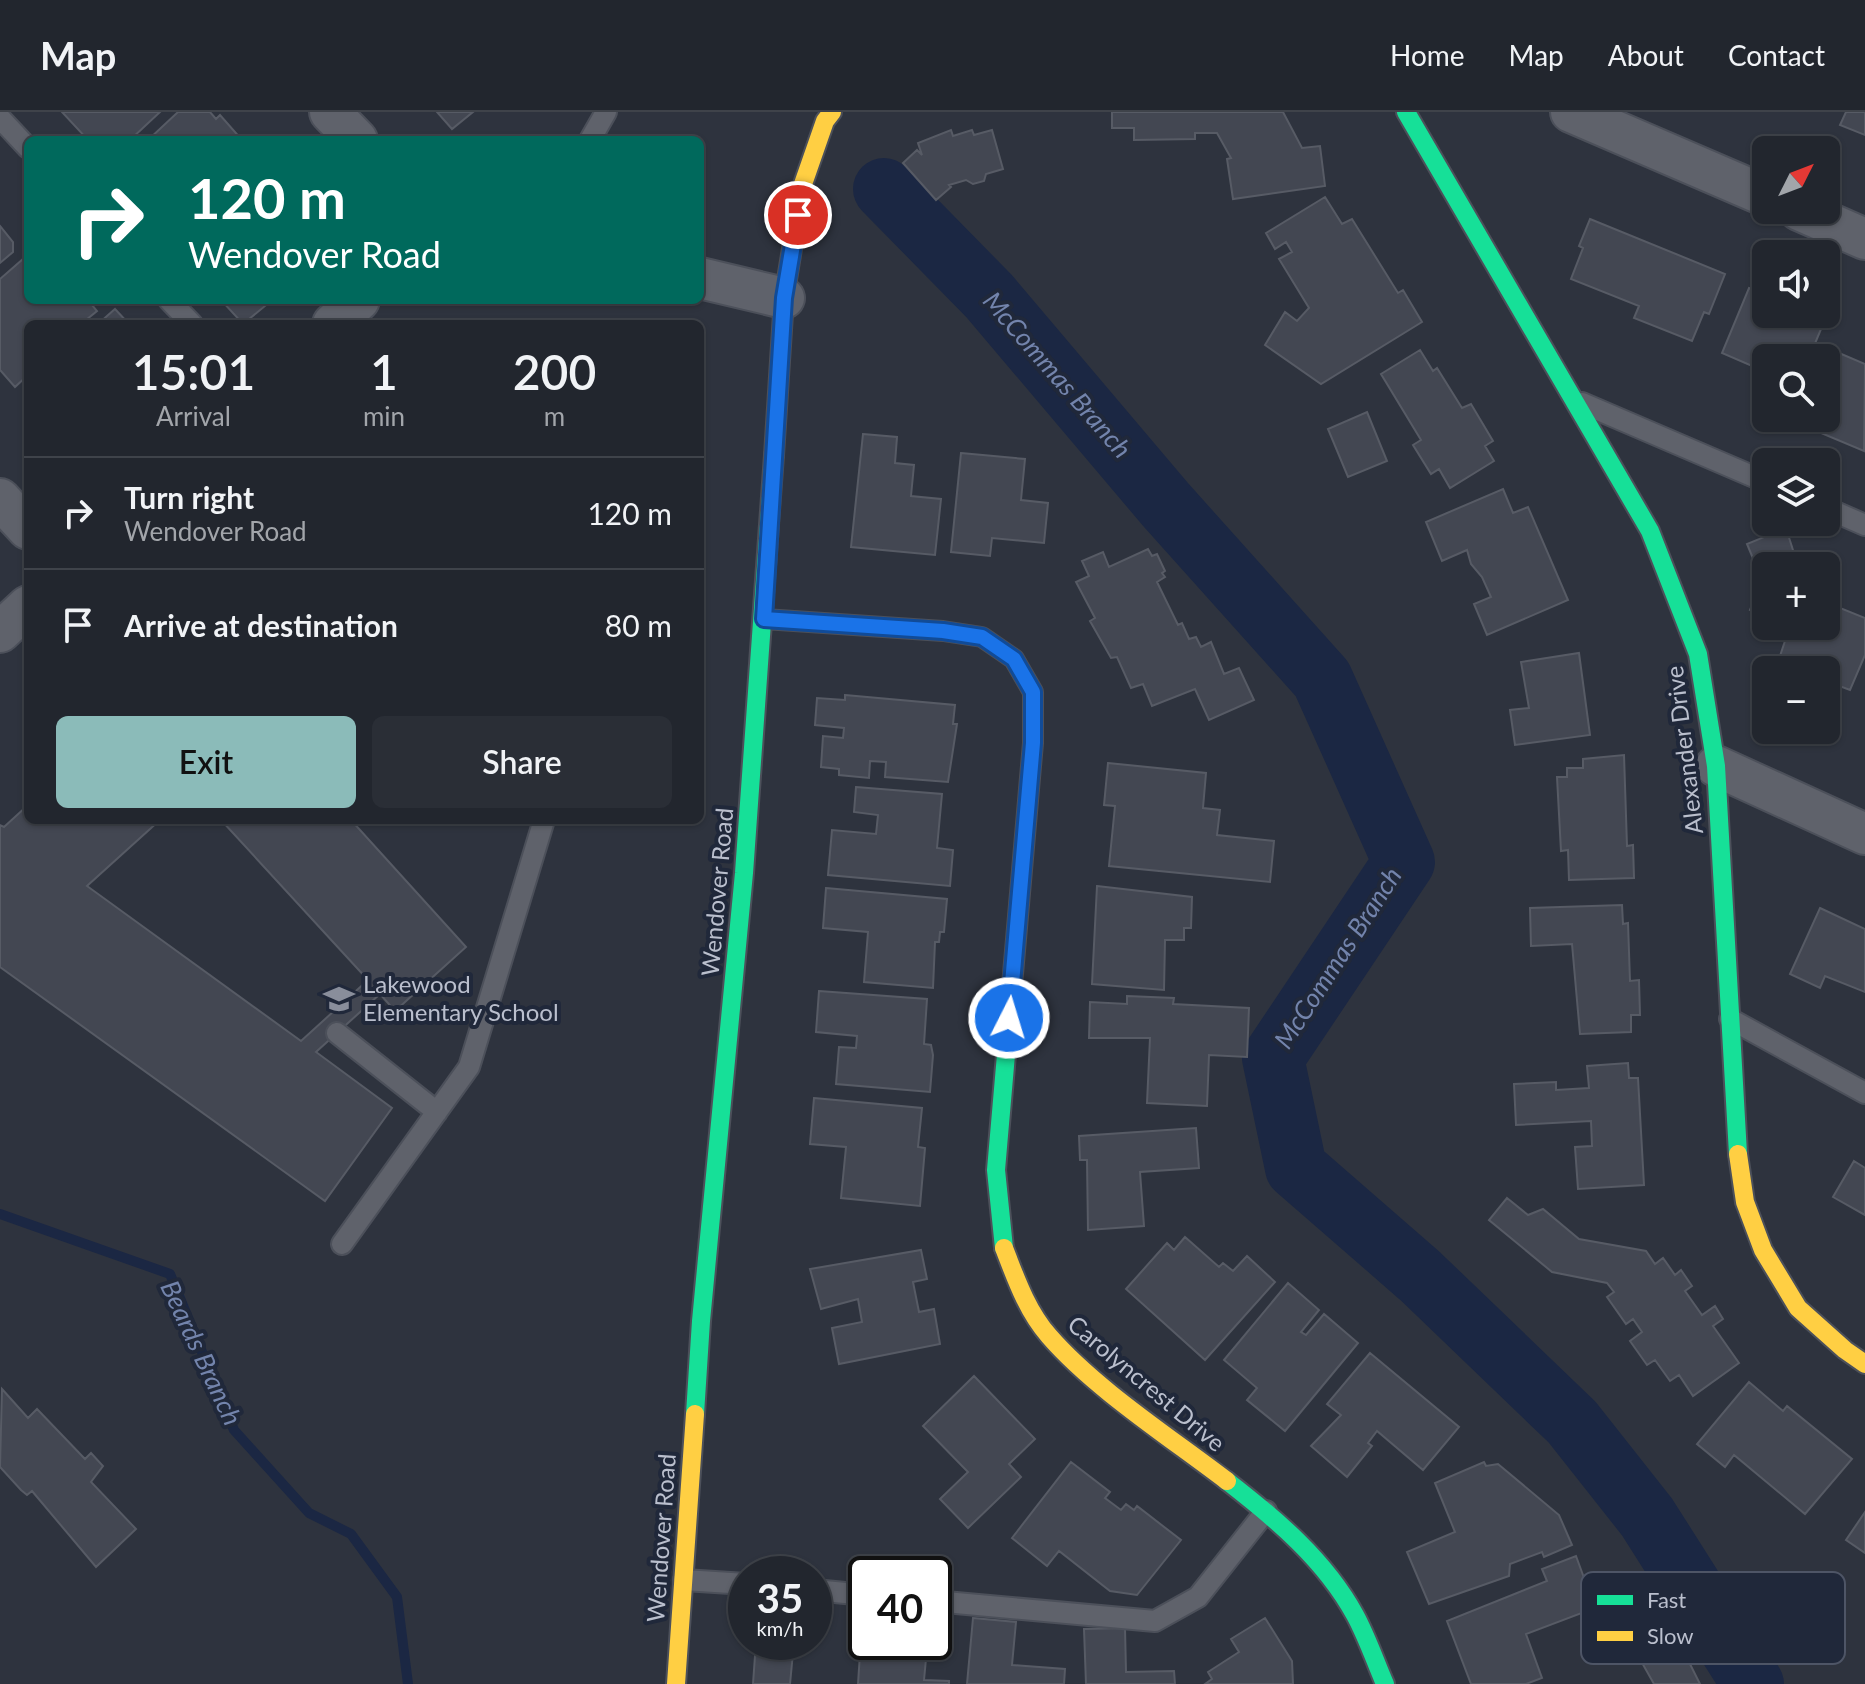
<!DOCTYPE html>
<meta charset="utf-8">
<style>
body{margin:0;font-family:Lato,sans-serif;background:#2a2e36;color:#f1f3f6;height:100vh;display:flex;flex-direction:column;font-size:30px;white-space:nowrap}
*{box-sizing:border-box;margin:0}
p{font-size:26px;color:#a2a5aa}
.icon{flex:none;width:44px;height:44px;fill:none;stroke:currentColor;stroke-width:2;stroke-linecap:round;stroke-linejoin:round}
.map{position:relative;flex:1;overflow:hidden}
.side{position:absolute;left:24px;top:208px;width:680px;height:504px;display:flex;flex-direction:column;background:#22262e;border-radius:12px;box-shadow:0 2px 6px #0004,0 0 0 2px #3f434a}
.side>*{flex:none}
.top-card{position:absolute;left:24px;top:24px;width:680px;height:168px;border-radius:12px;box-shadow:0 2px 6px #0004,0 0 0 2px #3f434a;background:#00695c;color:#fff;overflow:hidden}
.needle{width:52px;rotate:48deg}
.controls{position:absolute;left:1752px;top:24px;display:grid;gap:16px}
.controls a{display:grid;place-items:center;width:88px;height:88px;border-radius:12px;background:#22262e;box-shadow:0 2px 6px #0004,0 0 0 2px #3f434a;font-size:40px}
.speed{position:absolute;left:728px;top:1444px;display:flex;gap:16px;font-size:40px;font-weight:700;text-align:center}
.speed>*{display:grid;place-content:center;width:104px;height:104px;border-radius:50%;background:#22262e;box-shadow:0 2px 6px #0004,0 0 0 2px #3f434a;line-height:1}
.speed small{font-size:20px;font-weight:400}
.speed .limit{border:4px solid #111;border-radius:12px;background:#fff;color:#111}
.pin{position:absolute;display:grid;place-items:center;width:68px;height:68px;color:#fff;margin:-34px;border:4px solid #fff;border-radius:50%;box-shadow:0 2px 8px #0007}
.me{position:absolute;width:88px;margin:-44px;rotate:5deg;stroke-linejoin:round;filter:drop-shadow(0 0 6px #0008)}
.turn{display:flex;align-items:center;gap:28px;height:168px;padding:0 32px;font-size:36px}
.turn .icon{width:104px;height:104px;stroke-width:2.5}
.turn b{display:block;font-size:56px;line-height:68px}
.eta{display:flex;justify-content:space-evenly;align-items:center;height:136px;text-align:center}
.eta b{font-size:48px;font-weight:600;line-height:56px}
.button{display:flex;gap:16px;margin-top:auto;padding:16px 32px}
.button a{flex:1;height:92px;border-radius:12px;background:#8bbbb9;color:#111;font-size:32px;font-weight:600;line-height:92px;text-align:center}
.button a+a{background:#2a2e36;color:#f1f3f6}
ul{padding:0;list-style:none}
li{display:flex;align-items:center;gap:24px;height:112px;padding:0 32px;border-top:2px solid #3f434a}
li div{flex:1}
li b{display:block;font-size:30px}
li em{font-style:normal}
header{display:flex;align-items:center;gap:48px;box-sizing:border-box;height:112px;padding:0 40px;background:#22262e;border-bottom:2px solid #3f434a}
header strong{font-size:38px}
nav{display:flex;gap:44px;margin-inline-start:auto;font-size:28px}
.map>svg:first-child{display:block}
</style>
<header>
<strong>Map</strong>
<nav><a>Home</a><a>Map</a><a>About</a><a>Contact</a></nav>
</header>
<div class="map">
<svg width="1865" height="1572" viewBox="0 0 1865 1572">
<rect width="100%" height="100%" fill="#2e333e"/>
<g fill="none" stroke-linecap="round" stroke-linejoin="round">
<!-- stream -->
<path stroke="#1b2743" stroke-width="10" d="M0,1102L170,1162L234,1318L309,1401L351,1422L397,1485L408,1572"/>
<!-- river -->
<path stroke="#1b2743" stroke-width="62" d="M884,77L989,184L1166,393L1322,567L1404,750L1273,946L1296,1056L1420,1164L1572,1310L1647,1405L1753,1572"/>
</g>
<!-- building -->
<path fill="#434752" stroke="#575b65" stroke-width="2" d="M62,0H160L130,28H88Z
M178,0H210L216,7L220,3L242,28H148Z
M437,0H473L452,17Z
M1112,0H1283L1302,36L1320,34L1325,74L1233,87L1227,47L1231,46L1217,21H1195V27L1134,28V16H1112Z
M1846,0H1865V23L1840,13Z
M951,18L953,24L972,18L974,23L992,18L1003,57L986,62L984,69L973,72L966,68L949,73L951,75L936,88L903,51L917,38L922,43L918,31Z
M1325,85L1342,112L1352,107L1398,181L1403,178L1422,210L1321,272L1265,233L1285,200L1297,209L1309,196L1279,147L1292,140L1286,130L1275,137L1266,121Z
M1590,107L1725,162L1709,202L1704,200L1692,229L1634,206L1639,194L1571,167L1583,136L1579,134Z
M0,114L13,130V140L0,151Z
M23,147L28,153V188H88L97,199L81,212H28V263L15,275L0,258V167Z
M1749,176L1766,183V202H1818L1826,205L1809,246H1766V260L1722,241Z
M221,188H259L265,194L243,212Z
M115,197L129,212H98Z
M1420,238L1433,259L1437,256L1462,296L1471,292L1493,329L1485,334L1494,349L1450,376L1439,357L1431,362L1413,333L1421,328L1381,262Z
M1832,238L1865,252L1864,339L1821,321L1827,307L1824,306H1826V254Z
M1367,300L1387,349L1348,365L1328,317Z
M863,322L897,325L895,351L914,353L911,384L941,387L935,443L851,435Z
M961,341L1025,347L1021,388L1048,391L1044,431L992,426L990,444L951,440Z
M1503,377L1513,401L1528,395L1568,488L1487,523L1474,492L1491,485L1482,465L1471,452L1467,438L1442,449L1426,410Z
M1786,416L1798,454H1766V504L1750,498L1762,468L1747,432Z
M1148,437L1152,444L1157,442L1165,459L1162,461L1165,465L1157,470L1178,513L1182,511L1189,527L1196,525L1201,535L1211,530L1224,562L1239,556L1254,588L1209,608L1195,577L1152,594L1143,572L1131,576L1117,545L1111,546L1090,509L1095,506L1076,470L1089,464L1082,449L1103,440L1109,455Z
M1826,474L1840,479L1835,494L1865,506V543L1850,578L1826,569V558H1799L1778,550L1790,514H1826Z
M1579,541L1590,623L1515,633L1510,598L1529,596L1521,550Z
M845,583L955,593L953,612H957L948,670L885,665L886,650L870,649L869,666L839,663V657L821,655L823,624L843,626L844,616L815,613L817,586L845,588Z
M1624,643L1627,734L1633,733L1634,766L1569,768L1568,738L1561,739L1557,665H1567V656H1583V647Z
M1108,651L1206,661L1203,696L1220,698L1217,723L1274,729L1270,770L1109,754L1115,694L1104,693Z
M856,675L942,682L937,736L953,738L950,774L828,763L832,718L876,722L878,703L854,700Z
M28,693V708H160L87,774L301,929L368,868L221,708H351L466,835L395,899L380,882L316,940L392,996L325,1089L0,855V713L4,715Z
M1097,774L1192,785L1191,816H1184V828H1165L1164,878L1092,872Z
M826,776L947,787L944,820H940L939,830H935L933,876L864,870L868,820L823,816Z
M1622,793L1623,812L1628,811L1630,869L1639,868L1640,903H1631V920L1580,922L1572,832L1531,834L1530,796Z
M1820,796L1865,817V880L1825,864L1820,876L1790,862Z
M819,879L927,887L924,932L931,933L933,943L930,980L836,972L839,935L856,936L857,924L816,920Z
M1127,884L1174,886L1173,892L1249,896L1247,945L1209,943L1207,994L1147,991L1150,926H1089L1090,890L1127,892Z
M1628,951L1629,966H1638L1644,1073L1578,1077L1575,1035L1592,1034L1591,1009L1516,1013L1514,972L1556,970V978L1589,976L1587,954Z
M814,986L922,996L918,1035L925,1036L920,1094L841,1086L846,1035L810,1032Z
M1196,1016L1199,1056L1140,1060L1144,1114L1088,1118L1087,1048H1080L1079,1024Z
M1854,1049L1865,1056V1103L1833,1085Z
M1507,1086L1528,1103L1543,1097L1579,1127L1646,1139L1655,1152L1663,1146L1675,1163L1681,1158L1692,1174L1685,1179L1702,1203L1715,1194L1723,1207L1713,1214L1739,1251L1693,1284L1679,1263L1670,1269L1655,1248L1647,1253L1630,1229L1642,1220L1633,1207L1626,1212L1607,1185L1614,1180L1607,1171L1552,1160L1489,1108Z
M1185,1125L1219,1155L1223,1151L1233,1159L1247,1144L1275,1170L1205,1248L1126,1177L1167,1131L1174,1138Z
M921,1138L927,1167L913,1170L919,1200L934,1197L940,1232L839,1252L832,1216L862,1210L858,1187L821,1197L810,1157Z
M1288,1171L1319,1198L1301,1220L1306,1223L1324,1202L1358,1231L1285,1319L1247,1288L1257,1276L1224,1248Z
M1370,1241L1459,1315L1423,1358L1377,1319L1368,1331L1372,1334L1347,1365L1311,1334L1341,1303L1327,1292Z
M974,1264L1035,1327L1009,1352L1021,1365L968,1416L940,1387L968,1360L923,1314Z
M1749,1270L1783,1299L1787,1294L1852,1347L1805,1402L1734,1343L1725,1355L1697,1332Z
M2,1277L28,1306L37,1297L85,1347L91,1341L103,1354L91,1370L136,1417L96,1455L32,1379L27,1383L21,1378L0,1355Z
M1071,1350L1110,1380L1105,1386L1121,1398L1126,1392L1134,1398L1137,1394L1181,1428L1137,1483L1110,1479L1059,1439L1047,1454L1012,1426Z
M1484,1350L1486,1354L1498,1352L1559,1403L1572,1433L1544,1445L1542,1440L1510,1452L1509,1464L1429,1492L1407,1440L1455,1420L1435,1371Z
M1865,1400V1441L1846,1428Z
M1576,1444L1595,1496L1526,1522L1542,1566L1526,1572H1471L1447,1509L1547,1469L1542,1457Z
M863,1496H866V1530H905L904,1546L926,1547L924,1568L949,1569V1572H858Z
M973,1506L1016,1510L1012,1553L1065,1557L1064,1572H967Z
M1265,1506L1292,1549L1293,1572H1205L1212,1567L1208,1560L1239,1540L1231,1527Z
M1125,1516L1126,1560L1174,1559L1175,1572H1086L1084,1517Z
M1672,1526L1674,1530L1678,1528L1700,1572H1654L1641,1549L1666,1536L1663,1531Z
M756,1530H794L790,1572H753Z"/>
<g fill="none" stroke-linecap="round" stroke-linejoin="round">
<defs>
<path id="lane" d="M0,6L28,36
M590,28L606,0
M169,188L192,212
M1582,291L1766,370
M1826,396L1865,413
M1730,907L1865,981
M337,921L437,1000
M342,1132L469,955L544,708
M684,1468L746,1472
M814,1478L866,1483
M934,1489L1155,1509L1198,1485L1266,1399"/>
<path id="street" d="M330,0L357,28
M1571,0L1766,84
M1799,98L1865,127
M700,166L784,186
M333,212L359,188
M0,387L28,417
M0,520L28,494
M1716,654L1865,722"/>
<path id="fast" d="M1406,0L1650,419L1698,542L1716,654L1738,1042
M764,507L943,519L982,525L1014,547L1033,580V631L996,1058L1004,1136
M695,1302L701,1209L744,761L774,343
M1227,1369C1276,1407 1325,1448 1355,1503C1367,1525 1375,1549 1385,1572"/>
<path id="slow" d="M774,343L784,186L802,75L825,9L832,0
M1738,1042L1745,1090L1763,1138L1798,1196L1845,1238L1865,1252
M1004,1136C1016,1167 1027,1199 1049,1224C1095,1277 1171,1326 1227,1369
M676,1572L695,1302"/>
</defs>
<!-- lane casing -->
<use href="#lane" stroke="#4c505a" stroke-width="24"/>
<!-- street casing -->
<use href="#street" stroke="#4c505a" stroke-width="44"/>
<!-- fast casing -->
<use href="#fast" stroke="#4c505a" stroke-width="22"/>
<!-- slow casing -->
<use href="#slow" stroke="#4c505a" stroke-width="22"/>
<!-- lane -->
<use href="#lane" stroke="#5f626b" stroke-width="20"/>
<!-- street -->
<use href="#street" stroke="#5f626b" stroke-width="40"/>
<!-- fast -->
<use href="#fast" stroke="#16e098" stroke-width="18"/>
<!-- slow -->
<use href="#slow" stroke="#ffcf43" stroke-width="18"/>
</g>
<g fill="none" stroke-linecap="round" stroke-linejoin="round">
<defs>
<path id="route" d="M798,103L784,186L764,507L943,519L982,525L1014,547L1033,580V631L1009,906"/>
</defs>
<!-- route casing -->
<use href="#route" stroke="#114b97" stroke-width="20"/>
<!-- route -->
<use href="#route" stroke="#1a73e8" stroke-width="14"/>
</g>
<!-- icons -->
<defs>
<symbol id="school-bare" viewBox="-9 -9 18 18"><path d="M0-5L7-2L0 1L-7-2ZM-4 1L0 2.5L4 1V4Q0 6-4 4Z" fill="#898e9b" stroke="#20283a" stroke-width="2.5" paint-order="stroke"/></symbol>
</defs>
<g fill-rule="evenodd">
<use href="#school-bare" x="317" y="865" width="44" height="44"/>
</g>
<g text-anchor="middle" stroke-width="8" stroke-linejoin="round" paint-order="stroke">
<!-- street labels -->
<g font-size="24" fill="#babfcd" stroke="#20283a">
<text transform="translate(1685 638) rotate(-97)" y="8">Alexander Drive</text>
<text transform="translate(718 780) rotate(-85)" y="8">Wendover Road</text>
<text transform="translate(1146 1272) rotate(40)" y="8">Carolyncrest Drive</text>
<text transform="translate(662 1426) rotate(-86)" y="8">Wendover Road</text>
</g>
<!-- poi labels -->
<g font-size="24" fill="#babfcd" stroke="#20283a" text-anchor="start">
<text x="363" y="881">Lakewood<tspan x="363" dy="28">Elementary School</tspan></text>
</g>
<!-- water labels -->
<g font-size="26" font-style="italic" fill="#7384ac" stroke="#20283a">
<text transform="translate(1057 263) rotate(49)" y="9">McCommas Branch</text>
<text transform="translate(1338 846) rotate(-57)" y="9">McCommas Branch</text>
<text transform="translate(201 1241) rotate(65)" y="9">Beards Branch</text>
</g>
</g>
<!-- legend -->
<rect x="1581" y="1460" width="264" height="92" rx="12" fill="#20283a" stroke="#4e5566" stroke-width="2"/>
<rect x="1597" y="1483" width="36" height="10" fill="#16e098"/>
<rect x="1597" y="1519" width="36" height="10" fill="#ffcf43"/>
<g font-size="22" fill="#babfcd">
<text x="1647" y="1496">Fast</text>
<text x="1647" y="1532">Slow</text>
</g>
</svg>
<div class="controls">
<a><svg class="needle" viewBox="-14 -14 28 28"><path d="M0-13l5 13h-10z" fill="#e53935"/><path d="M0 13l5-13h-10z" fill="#a2a5aa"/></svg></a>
<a><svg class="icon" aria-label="sound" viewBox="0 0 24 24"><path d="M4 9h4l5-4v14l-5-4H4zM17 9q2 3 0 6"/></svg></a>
<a><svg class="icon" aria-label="search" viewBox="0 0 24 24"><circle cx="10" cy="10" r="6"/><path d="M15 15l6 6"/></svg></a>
<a><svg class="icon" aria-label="layers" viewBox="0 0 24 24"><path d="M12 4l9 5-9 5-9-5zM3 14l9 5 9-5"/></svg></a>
<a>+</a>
<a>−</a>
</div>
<div class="speed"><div>35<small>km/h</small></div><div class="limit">40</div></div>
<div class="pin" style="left:798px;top:103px;background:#d93025"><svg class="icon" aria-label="arrive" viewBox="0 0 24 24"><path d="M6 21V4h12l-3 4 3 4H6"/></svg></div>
<svg class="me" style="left:1009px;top:906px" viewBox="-20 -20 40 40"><circle r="17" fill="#1a73e8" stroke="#fff" stroke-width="3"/><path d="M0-11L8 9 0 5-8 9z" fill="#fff"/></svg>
<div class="top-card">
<div class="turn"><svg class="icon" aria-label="right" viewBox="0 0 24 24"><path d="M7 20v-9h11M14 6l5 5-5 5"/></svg><div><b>120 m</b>Wendover Road</div></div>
</div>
<section class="side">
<div class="eta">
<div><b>15:01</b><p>Arrival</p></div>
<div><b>1</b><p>min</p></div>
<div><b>200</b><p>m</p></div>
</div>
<ul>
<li><svg class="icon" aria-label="right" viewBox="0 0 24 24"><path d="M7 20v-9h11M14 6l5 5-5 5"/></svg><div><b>Turn right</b><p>Wendover Road</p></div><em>120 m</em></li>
<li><svg class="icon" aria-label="arrive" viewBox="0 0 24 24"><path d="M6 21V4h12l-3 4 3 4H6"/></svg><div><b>Arrive at destination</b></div><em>80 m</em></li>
</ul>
<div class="button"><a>Exit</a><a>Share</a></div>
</section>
</div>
